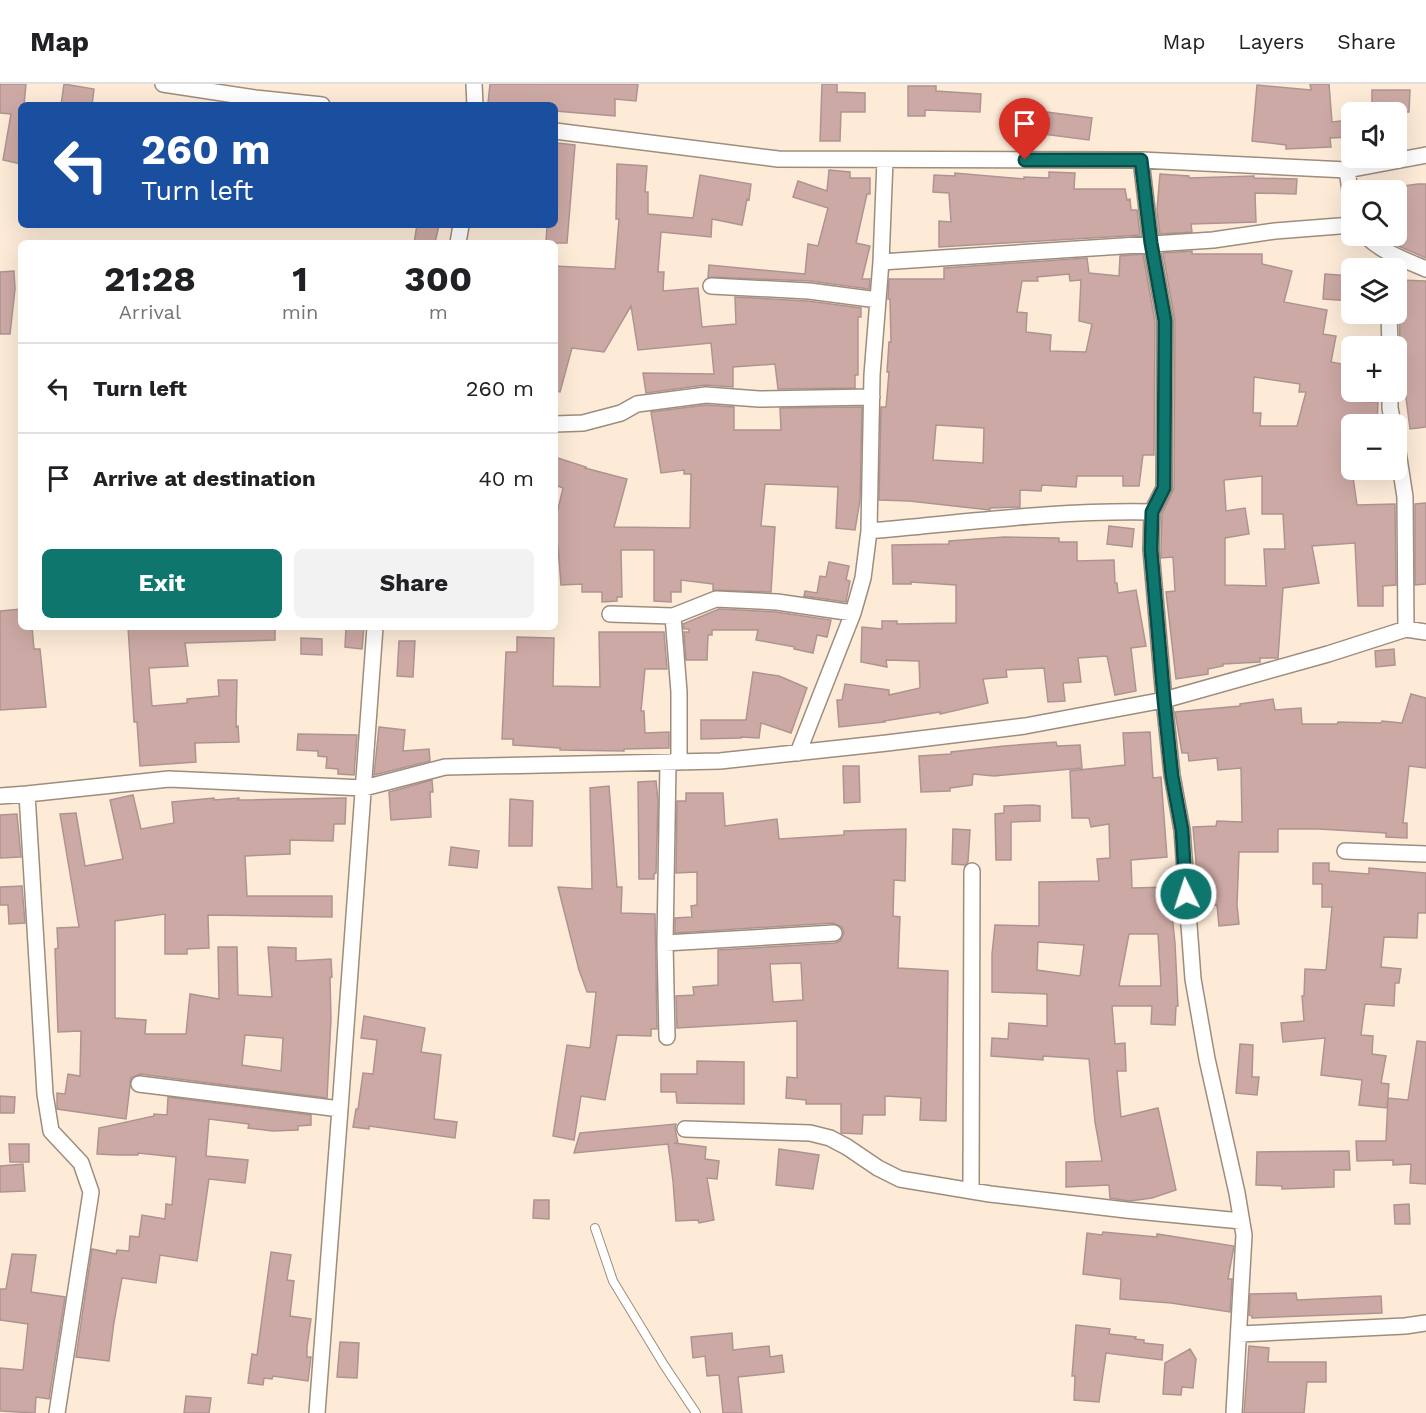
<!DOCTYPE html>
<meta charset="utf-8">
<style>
body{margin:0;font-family:"Work Sans",sans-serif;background:#f2f2f2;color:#202124;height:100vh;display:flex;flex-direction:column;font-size:22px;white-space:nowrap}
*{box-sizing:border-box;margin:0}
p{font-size:20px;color:#757577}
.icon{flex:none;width:33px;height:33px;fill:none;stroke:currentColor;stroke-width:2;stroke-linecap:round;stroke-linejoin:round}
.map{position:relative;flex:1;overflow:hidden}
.side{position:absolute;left:18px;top:156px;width:540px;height:390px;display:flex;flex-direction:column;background:#fff;border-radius:9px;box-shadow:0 6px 24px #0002}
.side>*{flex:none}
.top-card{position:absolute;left:18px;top:18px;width:540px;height:126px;border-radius:9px;box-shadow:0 6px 24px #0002;background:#1a4fa0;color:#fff;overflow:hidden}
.tools{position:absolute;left:1341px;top:18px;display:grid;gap:12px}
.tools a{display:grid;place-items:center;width:66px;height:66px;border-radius:9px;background:#fff;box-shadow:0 6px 24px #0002;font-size:30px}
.pin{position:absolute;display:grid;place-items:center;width:51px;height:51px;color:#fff;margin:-62px -26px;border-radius:50% 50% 50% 0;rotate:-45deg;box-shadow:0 0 6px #0007}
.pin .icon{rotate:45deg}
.me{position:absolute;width:66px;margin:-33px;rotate:356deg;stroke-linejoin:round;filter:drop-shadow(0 0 4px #0008)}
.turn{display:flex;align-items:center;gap:21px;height:126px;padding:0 24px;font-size:27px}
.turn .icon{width:78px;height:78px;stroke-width:2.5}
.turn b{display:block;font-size:42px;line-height:51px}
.eta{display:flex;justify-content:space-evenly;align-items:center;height:102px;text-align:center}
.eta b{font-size:36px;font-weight:700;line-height:42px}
.primary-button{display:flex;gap:12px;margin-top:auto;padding:12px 24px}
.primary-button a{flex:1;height:69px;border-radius:9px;background:#0f766e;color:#fff;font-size:24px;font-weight:700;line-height:69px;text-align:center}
.primary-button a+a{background:#f2f2f2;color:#202124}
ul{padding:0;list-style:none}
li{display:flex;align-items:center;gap:18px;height:90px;padding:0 24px;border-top:2px solid #e0e0e0}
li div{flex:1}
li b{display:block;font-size:22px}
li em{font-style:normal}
header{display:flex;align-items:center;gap:36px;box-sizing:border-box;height:84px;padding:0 30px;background:#fff;border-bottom:2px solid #e0e0e0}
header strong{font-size:28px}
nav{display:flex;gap:33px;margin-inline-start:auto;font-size:21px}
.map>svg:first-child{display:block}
</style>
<header>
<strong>Map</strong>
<nav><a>Map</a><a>Layers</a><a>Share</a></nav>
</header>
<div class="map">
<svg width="1426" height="1329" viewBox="0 0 1426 1329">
<rect width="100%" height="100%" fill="#fdebd8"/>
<!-- building -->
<path fill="#cca9a4" stroke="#ae9490" stroke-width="1.5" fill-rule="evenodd" d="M0,0H26L24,21H21V80L3,76L11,30L0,29Z
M64,0L94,5L92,21H61Z
M490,0H638L636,17L615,15V32L555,27V21L488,19Z
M822,0H837V8L865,9V28H841L840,57H820Z
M1310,0H1329L1332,38L1349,36L1350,53L1330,54L1331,63L1286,65V61L1252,57L1257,1L1311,6Z
M908,2H936V7L981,10L980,28L925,26V32H908Z
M1372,6H1410L1409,28H1372Z
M1031,26L1092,34L1089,56L1028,48Z
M557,59L575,61L567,159H546L547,141H555V72Z
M617,80L647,82L645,108H648V130L693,134L700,91L751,100L749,116L747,115L742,141L712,135L711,153L661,148L658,188H664L663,207L698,204L702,243L736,240L735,213L808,217L861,224V233H858V291H855V304L778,305L775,280L733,283V303L705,301L646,309L643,289L714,290L711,259L638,266L631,222L604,268L572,264L560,308L555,307V182L615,185L619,135H616Z
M829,86L850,88V94H870V110H867L856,159L870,162L862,195H870L869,205L810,197L708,193L709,181L805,190L808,160L818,162L828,124L793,113L798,97L827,107Z
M1049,88L1075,89L1074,105H1125L1127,116L1130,115L1131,126H1137L1140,151L939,163V137L951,138L949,109L933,108L934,91L955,92V89L1024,95V93L1049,94Z
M1160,90L1189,92V94L1254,92V94L1297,95L1296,110L1255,109L1256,138L1191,140L1192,148L1160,150L1157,126Z
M1418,100H1426V174L1396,161V103Z
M417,141H439L435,159H414Z
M1192,167V170H1262V180L1292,187L1284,218L1327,226L1323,250L1336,252L1331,278L1352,282V317L1378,318L1377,340H1352L1350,356L1352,386L1357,421L1395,420L1396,501L1383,502V522H1358L1355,459L1312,462L1319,499L1283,504L1278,574H1260V578L1223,580V582L1208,585V590L1176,595L1166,508L1175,507L1173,473L1161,474V466L1162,430L1174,404L1175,237L1163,169ZM1254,293L1300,300L1299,308H1306L1297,342H1260L1261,329H1253ZM1262,392V430H1283L1285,465H1264L1266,502L1225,501V454L1249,450L1245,424L1226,427L1224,396Z
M1143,170L1155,238L1154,371H1143L1139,402H1123V392H1077L1076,403L1042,401L1041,407L1020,406V423L990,424V426L909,417L879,416L881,323H886L889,288H887L889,258H891L890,215H888L889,195H944V184L1087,174L1089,189L1119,192L1120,172ZM1069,190L1070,197L1081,196L1079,237L1092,240L1086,268L1050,267L1051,251L1026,248L1027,229L1017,228L1022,197H1038L1037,193ZM936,341L984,344L983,379L933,376Z
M14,187L15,205L10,250H0V188Z
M1325,190L1352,192V217L1323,215Z
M1399,196L1426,197V343L1410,345L1400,267Z
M706,321L734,323V346H781L780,324L862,323L860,416L855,446L836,444L838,403L765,400L761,442L775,443L771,508L713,506V500L681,496V508H671V518L654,517V466H621L622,513H617V517L602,518V508H582V500L561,501L558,462H555V438L563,404L555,401V373L586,383L585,384L627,395L614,443L690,444L691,390H684V386L661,389L651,328Z
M1426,419V500L1415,501V420Z
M1109,442L1134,445L1132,463L1107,460Z
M1004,453L1059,454V458H1077V477L1114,476L1115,499H1117L1118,509L1136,506L1146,562L1131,564L1136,607L1115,611L1107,572L1078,574L1081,598L1063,599L1065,617L1048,618L1044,584L1006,586L1007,593L983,595L988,619L940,630V628L884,637L885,638L839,643L837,616H842L845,600L889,606V611L920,604L919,577L886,576L887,583L861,578L862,543L882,545V537H897V540L956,539V501L911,498V500H893L892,461L949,460V457Z
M829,478L849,482L846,496L850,497L846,518L804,512L805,507L817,509L820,492L826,493Z
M21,525V543H32L34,565H40L46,623L0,626V527Z
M719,525L776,528L831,536L827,553L817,551L813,569L794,565L795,563L756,556L758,546H712V551H708L707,576H686L684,548H689V545H684L683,540Z
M128,543H275V556L185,559L188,582L149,584L152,622L187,619V615L219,612L218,596H237L236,643L238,642L239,658L195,659L196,678L140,682L137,638H134Z
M346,543H364L362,565L345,563Z
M599,548H664L667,585H645L641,627H644L645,649L669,648V664L624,665V667L560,666V664L513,661V655H502L506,568H517V553L554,554L553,602L600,603Z
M301,554L322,555V571L301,570Z
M399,557H415L413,593L397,592Z
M1394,565L1395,581L1376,583L1375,567Z
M753,588L779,592L807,604L791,649L761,639L759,654L741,653V654L701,655V636H746Z
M1411,610L1426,614V684L1409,682L1403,739H1407V754L1386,753V749L1319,745H1278V768H1239L1237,821L1239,840L1219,842L1217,821L1200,823L1193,743L1216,742L1217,737L1242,738L1241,684L1218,686L1217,674L1189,677L1188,669H1182L1175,628L1240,622V620L1273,615L1275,626L1301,624L1302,640H1337L1338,638L1381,639L1382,637L1402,639Z
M379,643L405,646L403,667L429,665L430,677L374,691Z
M1150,648L1153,694L1161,693L1167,773L1131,776L1132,804L1169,803L1175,859L1178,922H1176L1175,941L1151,940L1152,922H1112L1115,960L1125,959L1126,987H1117L1121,1033L1158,1024L1176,1106L1152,1114L1130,1117L1110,1114L1109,1101L1066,1103V1078L1102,1077L1095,1038L1089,975L1043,972V976L991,972L992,954L1008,955L1009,939L1047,942V910L992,908V870L995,841L1039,842V798L1099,797L1097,775L1110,774L1109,740L1091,743L1089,734H1072L1070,687L1125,681L1123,649ZM1129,850H1158L1161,902H1119ZM1038,858L1084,861L1080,892L1037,886Z
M298,650L357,651L354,691L338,690V685L326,684L327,673L318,672V667L297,666Z
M1056,658L1057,662L1080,661L1082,684L994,692L973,690L972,701L950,704V707L921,708L919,672L951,670V668L1004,662Z
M843,682H859L860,718L844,719Z
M432,696L433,708H430L431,733L391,736L389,708Z
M656,697L658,717L656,789L654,790V795H639L638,698Z
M609,702L617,803H622L621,829L655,830L657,945H651V952L617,951L605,1016L581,1012L574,1056L553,1052L567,961L590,964L596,908H587L579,886L558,803L592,805L590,704Z
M686,709H723L725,742L777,735L779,755L844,751V747L906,745L905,797L894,796L893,832L900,833L898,884L948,887L946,1037L920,1036L921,1014L885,1012V1031H863L862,1050L841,1049V1020H806V1016L786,1014L787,993L797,994V937L677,944L676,912L694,911L693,903L718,901V866L835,859L840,857L844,849L842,843L833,839L675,849V834L692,833L691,822L697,821V788L676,789L677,717H686ZM801,879L803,916L773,918L770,880Z
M133,711L141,745L174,739L172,718L214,714V716L239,714L238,716L346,714L345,740H334L333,757L290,756V770L245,772L247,812H332V833L208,831L209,864L187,865V870H165V830L115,837V934L146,936L145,950H186L190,910L219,915L218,863H237L238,911L272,913L268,863L296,864V877L331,875L332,893L330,894L331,935L327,1014L140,990L131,994L126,1035L57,1025V1009L65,1010L68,990L80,992L81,947L58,948L55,865L58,864L57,844L79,843L60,730L76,729L85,782L123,775L110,716ZM245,951L283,954L281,987L242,981Z
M510,715L533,717L532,762H509Z
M1033,721L1040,722V737L1011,738V776H996L995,730L1004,729V722Z
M17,730L21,773L0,774V731Z
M953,745L970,746L968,778L965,781L952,780Z
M451,763L479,767L477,784L449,781Z
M1313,779H1329V787L1369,790V784L1426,789V829H1418L1417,854L1384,853L1381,883L1401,885L1399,899H1395L1394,922L1365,920L1361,951L1373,952L1372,970L1386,972L1381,999L1389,1000L1387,1024L1359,1021L1362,996L1321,991L1325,954L1283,958L1281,939L1304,937L1302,912H1304L1305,885L1326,886L1332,823H1322V800H1313Z
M22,802L25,839L9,840L8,821H0V803Z
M364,932L425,944L421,968L441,971L434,1035L457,1038L455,1054L369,1042V1045L353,1043L356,1025H358L363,989L373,990L377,956L361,954Z
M1417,957L1426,958V1100L1410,1099L1411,1080L1393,1081V1076L1357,1077L1356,1057H1386L1388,1014L1408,1016Z
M1240,960L1253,961L1252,993H1259L1257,1011L1236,1009Z
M697,977L744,978V1020L677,1019L676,1008H661V990H697Z
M0,1012L15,1013L14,1029H0Z
M168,1013L311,1031V1041L298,1042V1046L273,1047L248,1044L249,1040L209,1035L206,1072L248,1076L245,1099L209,1095L197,1177L160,1171L156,1199L122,1194L114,1238L109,1277L76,1273L92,1165L116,1170L117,1166L129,1167L130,1152L139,1153L142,1131L165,1135L166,1120L172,1121L176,1073L138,1069V1071H118L97,1070L99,1044L154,1032V1030L167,1031Z
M676,1040L675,1045L678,1059H674L706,1063L705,1075L719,1077L717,1095L707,1094L714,1136L699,1139L698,1136L676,1137L673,1097L668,1060L574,1069L580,1049Z
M9,1060H29V1078H10Z
M779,1065L819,1071L813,1105L776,1101Z
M1349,1067L1350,1086H1334V1103L1282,1105V1102L1256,1101L1257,1068Z
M23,1080L25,1107L0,1108V1082Z
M534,1116H549V1135L533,1134Z
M1409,1120L1410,1140H1395L1394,1121Z
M1103,1148L1157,1153V1150L1234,1162L1228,1195H1232L1230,1228L1171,1219L1120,1215L1121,1195L1083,1190L1087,1149L1102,1151Z
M271,1168L291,1171L287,1196L294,1197L290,1232L311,1235L307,1263V1273H311L308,1297L273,1292L272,1295L264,1294L263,1301L248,1299L252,1270L257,1271Z
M12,1170L36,1171L31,1208L65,1213L49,1315L36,1313L35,1329L0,1327V1284L23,1286L28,1240L0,1236V1205H6Z
M1296,1209L1297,1216L1381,1212L1382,1229L1252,1234V1232L1249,1231L1250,1210Z
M1076,1241L1110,1245L1109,1250L1136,1253L1135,1255L1144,1256V1259L1163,1261L1162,1276L1106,1269L1099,1318L1074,1316L1075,1292H1072Z
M732,1249L733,1266L769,1262L770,1273L782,1271L784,1288L738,1293L742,1329H723L719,1291L707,1292L705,1272L693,1274L691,1253Z
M340,1258L359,1259L357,1294L337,1293Z
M1249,1262L1269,1264L1268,1278H1326V1298H1307L1304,1329H1244Z
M1190,1265L1196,1275L1193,1304L1182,1303L1181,1311L1163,1310L1165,1279Z
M186,1312L211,1314L209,1329H184Z"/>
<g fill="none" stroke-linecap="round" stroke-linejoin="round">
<defs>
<path id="service" d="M595,1144L613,1197L664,1281L696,1329"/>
<path id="minor" d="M163,0L255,14L322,21
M474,0L475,21
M555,47L778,75L1141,76L1347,86L1426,71
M1141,76L1151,159L1165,237L1164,404L1152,428L1151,466L1164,616L1172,691L1182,746L1193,895L1207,975L1237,1109L1244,1151L1234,1329
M1347,86L1352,121
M1366,152C1382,168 1405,176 1426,185
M458,159L461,141
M881,178L1213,156L1275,147L1352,141
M711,202L809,207L878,216
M1389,230L1390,262
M1390,308V324L1393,340
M555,340L583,339L621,329L637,320L706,311L759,315L872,313
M1396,355L1405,413L1406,545
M869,447C963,439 1057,426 1152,428
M610,530L673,532L716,515L777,518L853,529
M673,532L679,608V678
M798,669L853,529L863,494L869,447L872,291L881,178L885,76
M27,710L169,695L364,704L445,683L720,677L887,659L1025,642L1164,616L1328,570L1406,545L1426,548
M0,712L27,710L45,1010L51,1047L81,1079L91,1108L57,1329
M1345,767L1426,770
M665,859L834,849
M667,953L665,859L668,679
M139,1000L340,1025L375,543
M685,1045L810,1049L830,1054L847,1063L878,1084L900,1095L990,1110L1126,1126L1241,1137
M971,1105L972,787
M1239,1250L1405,1242L1426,1239
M317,1329L340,1025"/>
</defs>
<!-- service casing -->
<use href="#service" stroke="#9e8d7d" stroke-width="10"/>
<!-- minor casing -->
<use href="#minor" stroke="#9e8d7d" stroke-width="18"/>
<!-- service -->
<use href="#service" stroke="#fff" stroke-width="8"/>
<!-- minor -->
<use href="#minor" stroke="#fff" stroke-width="15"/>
</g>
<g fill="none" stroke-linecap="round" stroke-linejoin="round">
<defs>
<path id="route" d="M1025,76H1141L1151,159L1165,237L1164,404L1152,428L1151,466L1164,616L1172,692L1182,746L1186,810"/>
</defs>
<!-- route casing -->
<use href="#route" stroke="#0a4d48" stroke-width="15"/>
<!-- route -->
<use href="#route" stroke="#0f766e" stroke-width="10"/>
</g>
</svg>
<div class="tools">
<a><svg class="icon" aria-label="sound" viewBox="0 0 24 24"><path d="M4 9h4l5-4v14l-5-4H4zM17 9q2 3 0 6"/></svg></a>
<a><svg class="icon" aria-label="search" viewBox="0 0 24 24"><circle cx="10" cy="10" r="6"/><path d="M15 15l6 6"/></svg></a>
<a><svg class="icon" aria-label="layers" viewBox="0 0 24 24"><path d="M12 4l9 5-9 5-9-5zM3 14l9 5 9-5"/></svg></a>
<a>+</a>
<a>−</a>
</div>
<div class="pin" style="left:1025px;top:76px;background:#d93025"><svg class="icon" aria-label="arrive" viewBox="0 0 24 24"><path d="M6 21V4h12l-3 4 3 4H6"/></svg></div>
<svg class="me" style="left:1186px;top:810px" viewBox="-20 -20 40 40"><circle r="17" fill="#0f766e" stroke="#fff" stroke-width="3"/><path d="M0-11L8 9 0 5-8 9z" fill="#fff"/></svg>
<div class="top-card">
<div class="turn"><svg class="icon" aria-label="left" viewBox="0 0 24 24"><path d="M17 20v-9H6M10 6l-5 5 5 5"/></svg><div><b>260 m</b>Turn left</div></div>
</div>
<section class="side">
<div class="eta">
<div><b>21:28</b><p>Arrival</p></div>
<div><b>1</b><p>min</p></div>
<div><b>300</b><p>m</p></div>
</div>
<ul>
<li><svg class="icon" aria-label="left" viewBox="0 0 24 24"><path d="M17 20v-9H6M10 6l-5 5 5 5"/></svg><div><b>Turn left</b></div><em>260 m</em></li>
<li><svg class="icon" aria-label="arrive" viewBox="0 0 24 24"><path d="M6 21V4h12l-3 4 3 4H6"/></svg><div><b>Arrive at destination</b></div><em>40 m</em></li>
</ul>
<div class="primary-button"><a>Exit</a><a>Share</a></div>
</section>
</div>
